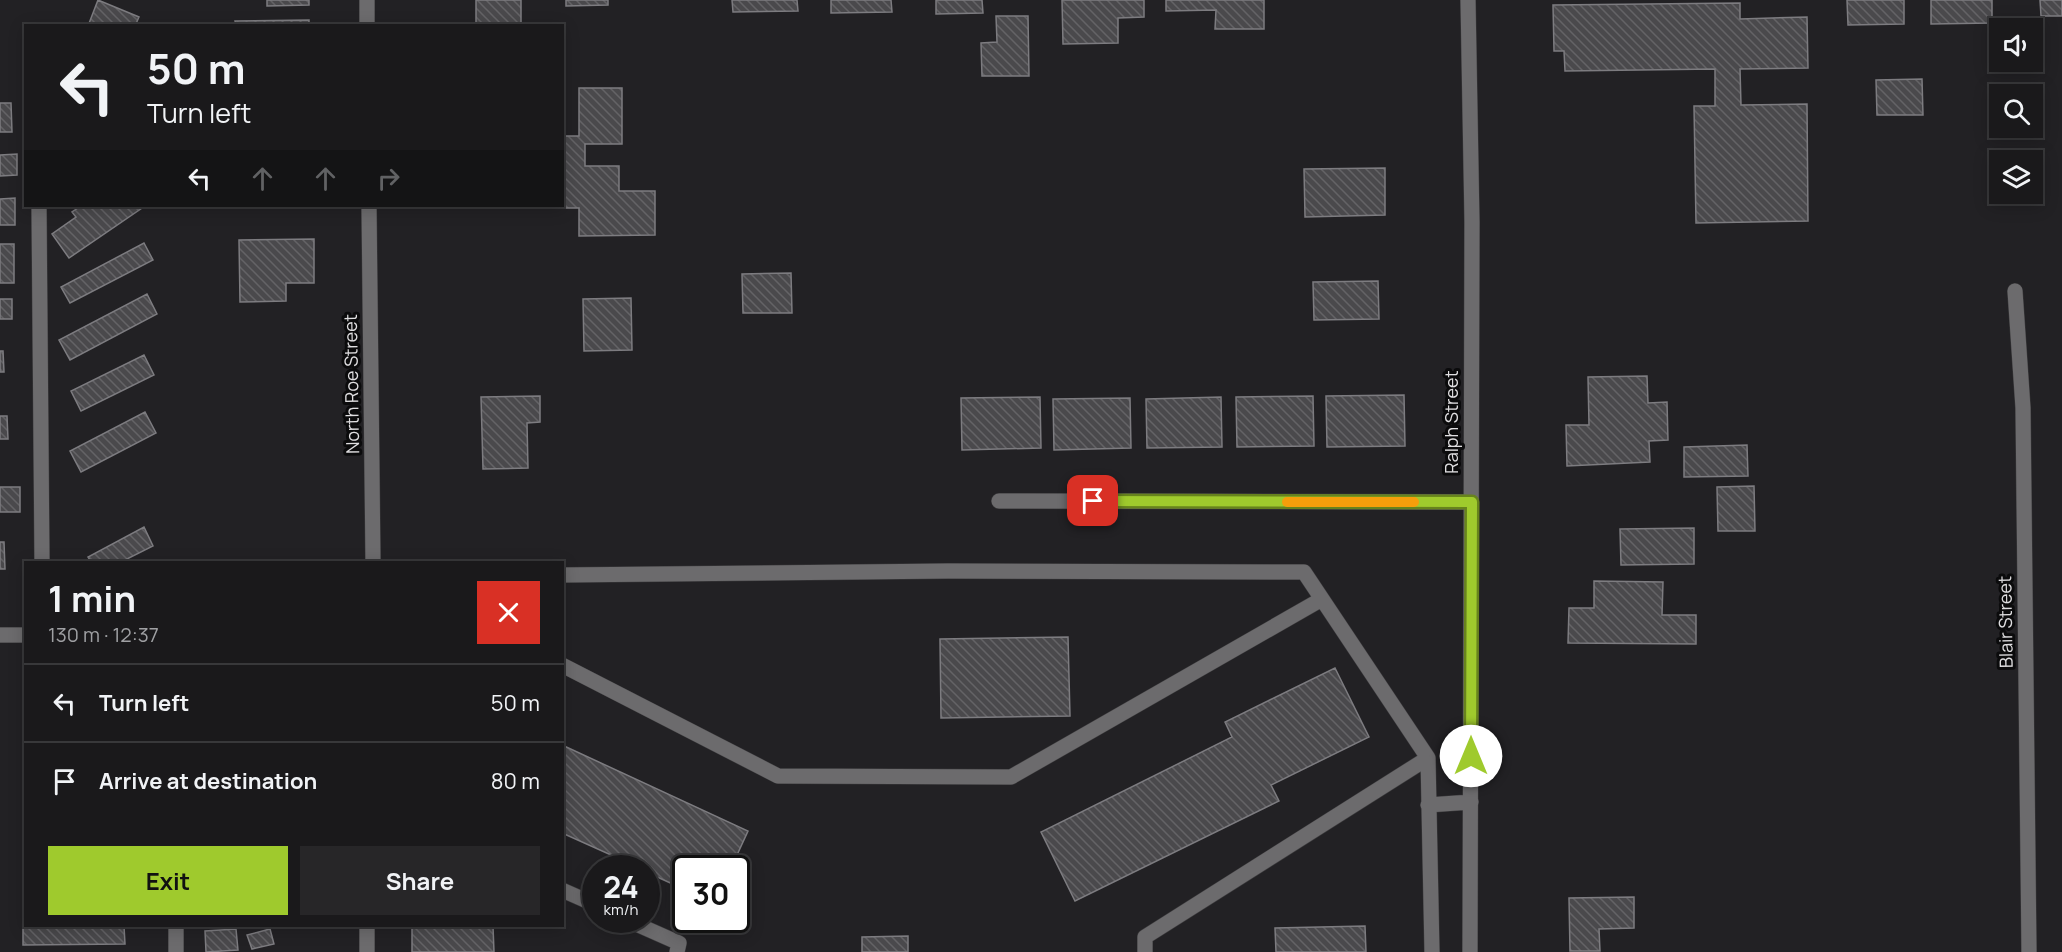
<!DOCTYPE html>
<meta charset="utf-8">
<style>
body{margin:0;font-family:Manrope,sans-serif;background:#272628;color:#f1f3f6;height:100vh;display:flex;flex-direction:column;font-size:22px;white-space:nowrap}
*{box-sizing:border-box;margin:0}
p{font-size:20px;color:#9fa0a3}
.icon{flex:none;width:33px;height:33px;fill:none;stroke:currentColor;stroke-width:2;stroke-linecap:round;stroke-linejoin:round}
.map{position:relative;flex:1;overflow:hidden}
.panel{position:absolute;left:24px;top:561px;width:540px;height:366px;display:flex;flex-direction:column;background:#1a191b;border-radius:0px;box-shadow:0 3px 15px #0003,0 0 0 2px #38383a}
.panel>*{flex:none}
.guide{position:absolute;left:24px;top:24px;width:540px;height:183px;border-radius:0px;box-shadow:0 3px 15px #0003,0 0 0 2px #38383a;background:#1a191b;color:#f1f3f6;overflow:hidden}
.controls{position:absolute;left:1989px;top:18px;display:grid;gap:12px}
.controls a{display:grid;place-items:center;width:54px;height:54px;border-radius:0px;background:#1a191b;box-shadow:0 3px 15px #0003,0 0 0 2px #38383a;font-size:30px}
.speed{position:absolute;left:582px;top:855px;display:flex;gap:12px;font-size:30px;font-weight:700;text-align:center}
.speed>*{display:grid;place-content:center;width:78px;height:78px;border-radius:50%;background:#1a191b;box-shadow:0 3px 15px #0003,0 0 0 2px #38383a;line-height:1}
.speed small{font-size:15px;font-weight:400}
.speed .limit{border:3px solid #111;border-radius:9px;background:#fff;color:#111}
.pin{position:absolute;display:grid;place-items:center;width:51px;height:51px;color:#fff;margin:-26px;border-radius:12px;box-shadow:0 3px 9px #0006}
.me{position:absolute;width:66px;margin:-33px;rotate:0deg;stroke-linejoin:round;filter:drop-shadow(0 0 4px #0008)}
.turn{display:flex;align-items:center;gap:21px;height:126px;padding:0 24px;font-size:27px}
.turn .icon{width:78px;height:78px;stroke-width:2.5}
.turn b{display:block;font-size:42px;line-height:51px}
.lanes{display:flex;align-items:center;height:57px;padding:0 24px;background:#0003;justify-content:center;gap:30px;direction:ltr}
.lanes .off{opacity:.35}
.round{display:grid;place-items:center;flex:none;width:63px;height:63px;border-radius:0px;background:#272628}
.summary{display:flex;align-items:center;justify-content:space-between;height:102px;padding:0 24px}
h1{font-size:36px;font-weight:700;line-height:45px}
.primary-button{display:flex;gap:12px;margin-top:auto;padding:12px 24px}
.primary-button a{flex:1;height:69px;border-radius:0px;background:#9fca2d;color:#111;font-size:24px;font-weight:700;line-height:69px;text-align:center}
.primary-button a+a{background:#272628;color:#f1f3f6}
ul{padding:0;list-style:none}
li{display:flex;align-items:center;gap:18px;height:78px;padding:0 24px;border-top:2px solid #38383a}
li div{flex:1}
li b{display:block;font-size:22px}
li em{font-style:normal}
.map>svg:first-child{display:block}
</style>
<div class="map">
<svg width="2062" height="952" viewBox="0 0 2062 952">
<defs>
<pattern id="building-back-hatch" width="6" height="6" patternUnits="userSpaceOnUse" patternTransform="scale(1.5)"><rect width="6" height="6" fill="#4a494c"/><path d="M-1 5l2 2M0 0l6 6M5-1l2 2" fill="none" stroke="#646366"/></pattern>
</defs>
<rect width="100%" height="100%" fill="#222124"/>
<!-- building -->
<path fill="url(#building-back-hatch)" stroke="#7d7c80" stroke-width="1.5" d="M98,0L139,17L135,26H88Z
M267,0H309V5L267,6Z
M476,0H521V26H476Z
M566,0H608V5L566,6Z
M732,0H797L798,11L733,12Z
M831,0H891L892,12L831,13Z
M936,0H982L983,13L936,14Z
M1062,0H1144V17L1118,18V43L1063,44Z
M1166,0H1264V29H1215L1216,10L1166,11Z
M1847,0H1904V24L1848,25Z
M1931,0H1992V23L1931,24Z
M2040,0H2062V16H2041Z
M1740,3V19L1807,17L1808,68L1740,69L1741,105L1807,104L1808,221L1696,223L1694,106H1715V69L1565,71L1564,51H1554L1553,5Z
M996,16H1028L1029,76H982L981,43L997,42Z
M309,20V26H236L235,21Z
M1922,79L1923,115H1877L1876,80Z
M579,88H622V144H585V166H619V191H655V235L579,236V208H486V206H562V136H579Z
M0,103H11L12,132H0Z
M17,154V175L0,176V155Z
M1385,168V215L1305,217L1304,169Z
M15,198V225H0V199Z
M81,206H145L69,258L52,234L76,217L72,212Z
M314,239V283H286V301L240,302L239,240Z
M144,243L153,260L70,303L61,287Z
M0,244H14V283H0Z
M791,273L792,313H743L742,274Z
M1378,281L1379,319L1314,320L1313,282Z
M147,294L157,314L70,360L59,340Z
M631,298L632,350L584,351L583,299Z
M0,299H12V319H0Z
M0,351H3L4,372H0Z
M144,355L154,375L81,411L71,391Z
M1647,376L1648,403L1667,402L1668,440L1649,441L1650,462L1567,466L1566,425H1589L1588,377Z
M1404,395L1405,446L1327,447L1326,396Z
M540,396V422L527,423L528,468L483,469L481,397Z
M1313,396L1314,446L1237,447L1236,397Z
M1040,397L1041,448L962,450L961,398Z
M1221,397L1222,447L1147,448L1146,399Z
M1130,398L1131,448L1054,450L1053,399Z
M145,412L156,433L81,472L70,451Z
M0,416H7L8,439H0Z
M1747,445L1748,476L1684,477V447Z
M1754,486L1755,531H1718L1717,487Z
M0,487H20V512H0Z
M144,527L153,546L121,562H91L88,557Z
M1694,528V564L1621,565L1620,529Z
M0,542H4L5,569H0Z
M1594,581L1663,582L1662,615H1696V644L1568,643L1569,608H1594Z
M1068,637L1070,716L941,718L940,639Z
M1335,668L1369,737L1271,785L1279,801L1075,901L1041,832L1232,737L1225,722Z
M562,745L748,831L731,868H686V890L646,872V868H640L562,833Z
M1634,897V928L1599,929L1600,951H1570L1569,898Z
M23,919H26V926H124L125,944L23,945Z
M412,926H493L494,952H412Z
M1365,926L1366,952H1276L1275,928Z
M236,929L238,950L206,952L205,931Z
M270,929L274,944L252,949L247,935Z
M908,936V952H862V937Z"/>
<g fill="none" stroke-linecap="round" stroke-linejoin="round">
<defs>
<path id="minor" d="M367,0V26
M1468,0L1472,222L1470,952
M39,206L42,562
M369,206L373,562
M2015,291L2023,408L2029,952
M999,501L1471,502
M562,575L948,571L1304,572L1428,758L1432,952
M0,635H26
M562,665L778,776L1011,777L1322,599
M1428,805L1471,802
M562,890L596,905
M627,920L679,943L677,952
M176,926V952
M367,952V926
M1145,952V937L1428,758"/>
</defs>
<!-- minor casing -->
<use href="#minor" stroke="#3d3c3e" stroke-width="16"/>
<!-- minor -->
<use href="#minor" stroke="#6c6b6d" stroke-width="15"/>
</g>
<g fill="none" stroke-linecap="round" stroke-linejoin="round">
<defs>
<path id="route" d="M1093,501L1472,502L1471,756"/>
</defs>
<!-- route casing -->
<use href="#route" stroke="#67831d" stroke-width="15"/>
<!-- route -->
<use href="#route" stroke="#9fca2d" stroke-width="10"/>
<!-- slow -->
<path stroke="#f59e0b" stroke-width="10" d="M1287,502H1414"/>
</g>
<g text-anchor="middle" stroke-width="6" stroke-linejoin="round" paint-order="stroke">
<!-- street labels -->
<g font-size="18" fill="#e0dfe1" stroke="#0b0b0c">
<text transform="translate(352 384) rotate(-91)" y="6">North Roe Street</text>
<text transform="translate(1452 422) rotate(-90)" y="6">Ralph Street</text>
<text transform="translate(2006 622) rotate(-91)" y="6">Blair Street</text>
</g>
</g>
</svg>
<div class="controls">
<a><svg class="icon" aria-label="sound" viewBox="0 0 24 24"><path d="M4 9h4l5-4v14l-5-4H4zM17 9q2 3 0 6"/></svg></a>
<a><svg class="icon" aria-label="search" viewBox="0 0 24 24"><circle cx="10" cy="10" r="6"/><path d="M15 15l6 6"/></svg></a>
<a><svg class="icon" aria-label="layers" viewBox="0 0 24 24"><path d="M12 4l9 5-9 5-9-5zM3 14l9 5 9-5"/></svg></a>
</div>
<div class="speed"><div>24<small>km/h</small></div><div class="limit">30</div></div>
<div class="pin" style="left:1093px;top:501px;background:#d93025"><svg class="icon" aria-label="arrive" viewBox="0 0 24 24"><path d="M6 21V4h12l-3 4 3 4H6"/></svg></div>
<svg class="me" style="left:1471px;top:756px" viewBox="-20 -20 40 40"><circle r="19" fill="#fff"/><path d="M0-13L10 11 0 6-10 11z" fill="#9fca2d"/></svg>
<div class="guide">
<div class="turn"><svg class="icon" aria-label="left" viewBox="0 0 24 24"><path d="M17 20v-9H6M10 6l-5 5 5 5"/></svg><div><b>50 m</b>Turn left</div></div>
<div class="lanes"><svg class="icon" aria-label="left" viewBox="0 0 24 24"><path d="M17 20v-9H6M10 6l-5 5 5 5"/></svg><svg class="icon off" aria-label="ahead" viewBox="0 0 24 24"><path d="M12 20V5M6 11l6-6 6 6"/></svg><svg class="icon off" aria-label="ahead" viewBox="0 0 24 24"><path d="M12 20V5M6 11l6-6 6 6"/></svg><svg class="icon off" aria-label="right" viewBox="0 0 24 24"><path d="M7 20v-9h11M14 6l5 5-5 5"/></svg></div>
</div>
<section class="panel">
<div class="summary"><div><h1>1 min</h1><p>130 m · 12:37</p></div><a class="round" style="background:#d93025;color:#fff"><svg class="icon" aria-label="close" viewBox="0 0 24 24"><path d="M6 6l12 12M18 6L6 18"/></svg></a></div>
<ul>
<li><svg class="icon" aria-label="left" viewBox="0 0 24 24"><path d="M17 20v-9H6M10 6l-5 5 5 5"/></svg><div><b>Turn left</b></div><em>50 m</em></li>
<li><svg class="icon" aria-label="arrive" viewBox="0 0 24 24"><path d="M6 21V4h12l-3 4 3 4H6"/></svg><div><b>Arrive at destination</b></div><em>80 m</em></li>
</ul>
<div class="primary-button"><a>Exit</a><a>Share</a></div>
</section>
</div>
